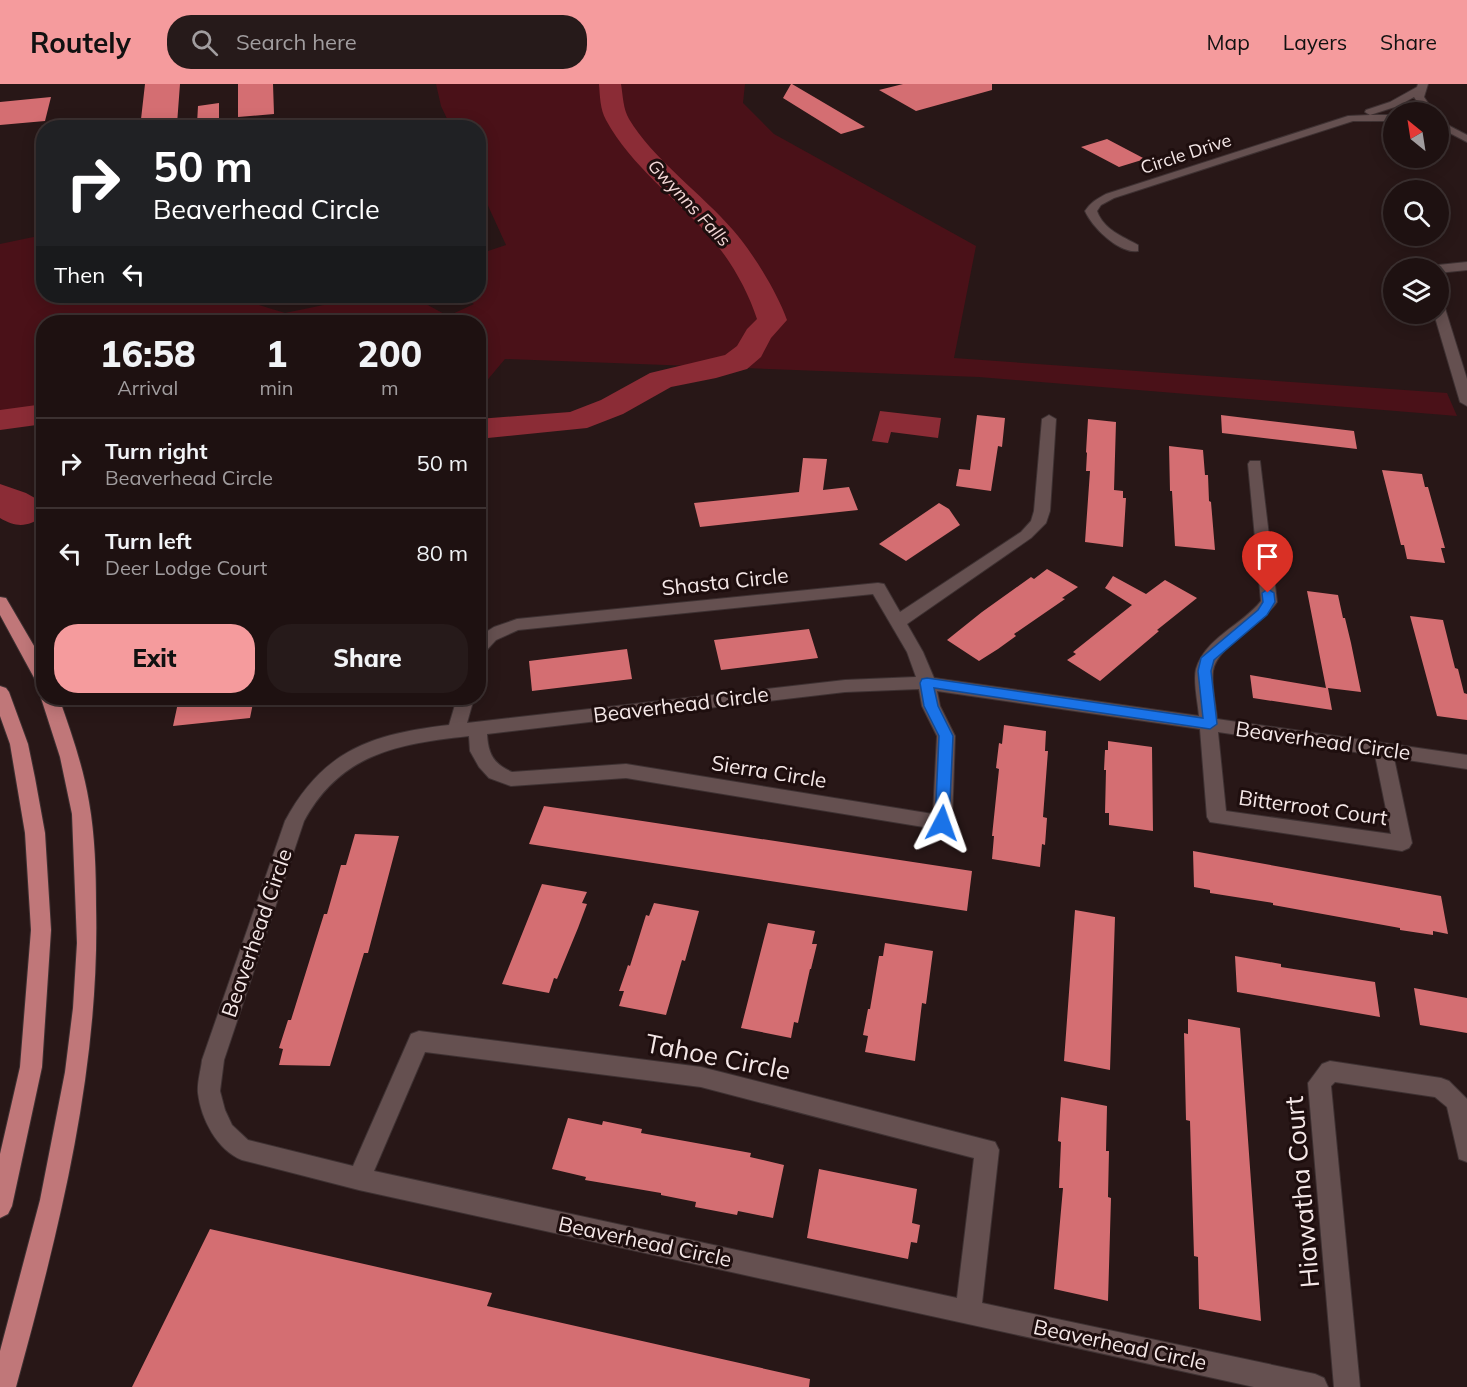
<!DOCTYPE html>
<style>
body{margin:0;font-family:Mulish,sans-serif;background:#261a1a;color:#f1f3f6;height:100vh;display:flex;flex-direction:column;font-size:22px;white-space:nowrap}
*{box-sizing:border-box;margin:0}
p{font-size:20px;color:#a19d9f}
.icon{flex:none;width:33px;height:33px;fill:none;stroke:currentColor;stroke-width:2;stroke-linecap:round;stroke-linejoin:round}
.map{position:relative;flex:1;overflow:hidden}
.panel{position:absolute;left:36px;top:231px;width:450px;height:390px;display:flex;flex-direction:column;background:#1e1111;border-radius:24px;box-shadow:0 3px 15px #0003,0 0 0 2px #3c3131}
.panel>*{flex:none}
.top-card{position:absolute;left:36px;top:36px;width:450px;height:183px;border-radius:24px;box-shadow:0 3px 15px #0003,0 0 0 2px #3c3131;background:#202124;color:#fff;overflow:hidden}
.needle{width:39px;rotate:330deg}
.tools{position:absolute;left:1383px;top:18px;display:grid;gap:12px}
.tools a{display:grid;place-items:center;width:66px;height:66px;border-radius:50%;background:#1e1111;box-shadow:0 3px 15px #0003,0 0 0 2px #3c3131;font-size:30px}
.pin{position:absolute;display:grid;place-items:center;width:51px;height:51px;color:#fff;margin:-62px -26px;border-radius:50% 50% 50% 0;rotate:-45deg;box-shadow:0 0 6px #0007}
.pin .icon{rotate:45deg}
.me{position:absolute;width:66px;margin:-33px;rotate:4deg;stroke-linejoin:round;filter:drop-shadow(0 0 4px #0008)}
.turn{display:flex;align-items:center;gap:21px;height:126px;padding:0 18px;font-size:27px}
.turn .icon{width:78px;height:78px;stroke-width:2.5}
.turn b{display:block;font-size:42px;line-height:51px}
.then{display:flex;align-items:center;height:57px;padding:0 18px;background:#0003;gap:12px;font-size:22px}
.eta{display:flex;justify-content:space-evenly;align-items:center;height:102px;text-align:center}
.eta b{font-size:36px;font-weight:800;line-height:42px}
.button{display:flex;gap:12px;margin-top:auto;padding:12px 18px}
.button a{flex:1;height:69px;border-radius:24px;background:#f59b9d;color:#111;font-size:24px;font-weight:800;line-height:69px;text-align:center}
.button a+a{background:#261a1a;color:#f1f3f6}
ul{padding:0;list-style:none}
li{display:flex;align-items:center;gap:18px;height:90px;padding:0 18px;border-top:2px solid #3c3131}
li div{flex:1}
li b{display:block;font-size:22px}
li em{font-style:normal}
header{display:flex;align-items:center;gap:36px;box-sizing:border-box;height:84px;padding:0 30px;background:#f59b9d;color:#111}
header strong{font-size:28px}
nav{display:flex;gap:33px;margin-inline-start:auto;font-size:21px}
.search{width:420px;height:54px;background:#261a1a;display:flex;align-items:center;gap:15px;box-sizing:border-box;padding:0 21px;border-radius:24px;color:#a19d9f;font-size:22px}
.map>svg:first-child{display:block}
</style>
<header>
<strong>Routely</strong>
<div class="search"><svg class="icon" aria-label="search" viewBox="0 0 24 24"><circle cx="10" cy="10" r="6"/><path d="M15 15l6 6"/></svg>Search here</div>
<nav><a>Map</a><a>Layers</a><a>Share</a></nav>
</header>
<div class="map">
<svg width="1467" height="1303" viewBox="0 0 1467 1303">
<rect width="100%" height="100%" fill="#281717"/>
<!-- green -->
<path fill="#4a1118" d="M436,0H745L743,19L774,50L976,162L954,274L1447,309L1457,332L979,293L505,275L479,306L478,238H44L43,334L0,341V160L43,151L44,212H229L285,229L367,212H411L448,232L474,220L461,212H478L479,170L506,161L479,102L478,44L451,43L441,22Z"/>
<!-- water -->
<path fill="#8b2c36" d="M880,327L941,334L938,354L891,348L888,359L872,357Z
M0,400L26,409L42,418L43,432C28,443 17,444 0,434Z"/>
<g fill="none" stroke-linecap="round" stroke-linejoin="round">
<!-- river -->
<path fill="#8b2c36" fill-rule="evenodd" d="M599,0H621C623,12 623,25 629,35C652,74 703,111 733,146C753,169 777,208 787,236L771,254L761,273L747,285L716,294L671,303L623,330L587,344L478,355V335L570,328L601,316L650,289L725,271L737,262L747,245L757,235C748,207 731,177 712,155C678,116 631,82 606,36C600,25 600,12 599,0Z
M44,320V340L0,346V326Z"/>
</g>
<!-- building -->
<path fill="#d46e72" d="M145,0H180L177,40L140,44Z
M238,0H273L274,30L238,33Z
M791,0H792L865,43L841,50L783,14Z
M903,0H992V6L916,27L879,6Z
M51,13L45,37L0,41V18Z
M219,19V37L197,40L198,22Z
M1107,55L1145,75L1119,83L1081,63Z
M977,331L1005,334L1002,363L998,362L991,407L956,402L959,385L970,386Z
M1221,331L1354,347L1357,365L1222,349Z
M1088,335L1116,338L1114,406L1123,407V414H1126L1123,463L1085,458L1090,387H1086L1087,369L1086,368Z
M1169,362L1203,366L1205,391H1208L1209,417L1211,418L1215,466L1175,462L1172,407H1170Z
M803,374L827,375L823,406L849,403L858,426L700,443L694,419L799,408Z
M1382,386L1422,390L1425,403H1428L1445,464H1441L1445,479L1407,475L1404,461H1401Z
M939,419L949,425L960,441L906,477L879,460Z
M1047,485L1078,503L1062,514L1065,515L1014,550L1016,552L998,565L979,577L947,556L982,528L1031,493L1034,495Z
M1113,492L1146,510L1165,496L1197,514L1157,546L1159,547L1100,597L1067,576L1076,570L1073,568L1132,521L1105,504Z
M1307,507L1338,511L1343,534H1345L1351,559L1361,608L1328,604L1332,626L1253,614L1250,591L1326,604Z
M1410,532L1443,536L1455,584L1458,585L1464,609L1467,610V636L1437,632Z
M809,545L818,574L721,586L714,556Z
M627,565L632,595L532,607L529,577Z
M179,614H254L250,634L173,642Z
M1004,641L1046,647L1045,667H1048L1043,733L1047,734L1045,761L1042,760L1040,783L992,775L994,752H992L999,685L996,684L999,659L1002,660Z
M1108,657L1152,663L1153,747L1109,741V729H1105L1106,686H1104L1105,666H1108Z
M544,722L972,787L967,827L529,760Z
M355,750L399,752L368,869H364L330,982L279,981L283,965L279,964L288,936H291L324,830H327L341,781H346Z
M1193,767L1441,812L1448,850L1433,847V851L1400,846V844L1273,821V819L1210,809V806L1194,803Z
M542,800L587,808L582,819L587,820L578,844L557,895L554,894L549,909L502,900Z
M654,819L699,827L685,877L682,876L666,931L619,922L624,907H619L628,881L630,882L646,831L649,832Z
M1075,826L1115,833L1110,986L1064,977Z
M768,839L815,847L812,860H817L811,885H810L798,939L794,938L791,954L741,944Z
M885,859L933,867L926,920L922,919L915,977L865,968L868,952L863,951L868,925H870L879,872H883Z
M1235,872L1281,880V883L1375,898L1380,933L1237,908Z
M1414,904L1467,914V949L1420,941Z
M1188,935L1240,944L1261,1237L1199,1225L1198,1173L1194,1172L1190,1037L1186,1036L1184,949L1188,950Z
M1061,1013L1107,1022L1106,1067H1109L1108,1113L1111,1114L1108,1217L1054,1205L1063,1104H1059L1061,1058L1058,1057Z
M568,1034L602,1041L603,1037L642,1045L641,1049L751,1069L750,1073L784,1081L773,1134L738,1127L737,1131L695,1123L696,1118L661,1111V1109L585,1096L586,1093L552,1085Z
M819,1085L917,1105L912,1139L920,1141L917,1159L911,1158L908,1175L807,1154Z
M210,1145L492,1209L487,1222L810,1295L809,1303H132Z"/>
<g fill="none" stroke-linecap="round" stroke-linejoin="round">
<defs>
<path id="minor" d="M1418,0H1428L1424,13L1434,28H1424L1414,13L1398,22L1370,31H1394V37H1353L1114,114L1101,121L1097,127C1104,146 1122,152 1138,161V167C1119,170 1092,143 1085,127C1091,118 1097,115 1106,110L1348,32L1370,31L1365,28L1366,26L1390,18L1417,3Z
M1438,36L1467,51V58L1438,43Z
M1467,178V186L1438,189V184H1432L1438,181Z
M1438,217L1444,221L1467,295V322L1460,318L1434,230H1438Z
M1049,331L1056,335L1050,427L1046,439L1031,454L907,540L923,568L934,594L1199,632C1198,619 1193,598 1196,585C1205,554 1242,541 1261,517L1248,380L1250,377H1260L1277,518C1263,540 1216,563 1213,587C1211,602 1216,620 1217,635L1467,671V685L1394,674L1412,759L1409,764L1402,767L1210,738L1207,733L1200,645L937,607L940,622L955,652L952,739L949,744L942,746L626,694L511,702L489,694L479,683L470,667L469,652C398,660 341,669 304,737L224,976L220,1007L225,1026L232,1041L248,1056L353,1082L411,950L419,947L701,983L995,1058L999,1066L982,1219L1315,1290L1324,1294L1328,1303H1254L359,1106L242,1076C217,1066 201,1035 198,1009C197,998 201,986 202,976L285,737C323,666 372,650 449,641L457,614H474L467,639L845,596L916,593L907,568L873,510L518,546L496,556L484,569L478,571V553L494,543L517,535L878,499L884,500L900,528L1021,448L1031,437L1034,427L1042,335ZM919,605L922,622L937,652L933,730L626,680L512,688C493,680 488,669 487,650L845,608ZM1218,648L1375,671L1391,750L1226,727ZM425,968L701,1003L974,1074L957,1214L374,1087Z
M1330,977L1441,994L1449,997L1467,1015V1078L1459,1075L1447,1023L1435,1013L1335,998L1331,1002L1360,1303H1334L1308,999L1322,980Z"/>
<path id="major" d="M0,513L6,514L44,579V603L38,601L0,531Z
M0,602L6,604L9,608L28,660L35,694L45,749L51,846L42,983L12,1122L8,1130L0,1134V1070L20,983L31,846L25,749L10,660L0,632Z
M44,610V614H59C71,648 83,682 89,718C95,752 96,788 96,822C100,986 59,1146 16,1303H0V1267L40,1116L65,988L73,924L77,859L72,730L60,673L41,614Z"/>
</defs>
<!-- minor casing -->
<use href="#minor" stroke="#3e3132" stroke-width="2"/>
<!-- major casing -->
<use href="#major" stroke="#3e3132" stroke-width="2"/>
<!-- minor -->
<use href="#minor" fill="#655050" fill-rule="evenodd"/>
<!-- major -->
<use href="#major" fill="#c07779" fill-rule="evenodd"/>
</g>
<!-- route -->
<path fill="#1a73e8" stroke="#114b97" stroke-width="1.5" d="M1268,505L1274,509L1275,518L1267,531L1214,576L1211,587L1217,640L1210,645L934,604L938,622L953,652L949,739L947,743H937L935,739L939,652L924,622L920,599L922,595L927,594L1203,634L1198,587L1201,574L1258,526L1263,518L1262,509Z"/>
<g text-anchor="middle" stroke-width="6" stroke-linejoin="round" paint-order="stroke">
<!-- far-street labels -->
<g font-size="18" fill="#f5e8e8" stroke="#1e0e0e">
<text transform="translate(1186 70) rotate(-18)" y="6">Circle Drive</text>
</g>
<!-- far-water labels -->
<g font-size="18" font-style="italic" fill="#f4d8d7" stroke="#1e0e0e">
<text transform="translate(689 119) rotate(47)" y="6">Gwynns Falls</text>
</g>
<!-- street labels -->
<g font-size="21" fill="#f5e8e8" stroke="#1e0e0e">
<text transform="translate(725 498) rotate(-6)" y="7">Shasta Circle</text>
<text transform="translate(681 621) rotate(-7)" y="7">Beaverhead Circle</text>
<text transform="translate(1323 657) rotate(8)" y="7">Beaverhead Circle</text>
<text transform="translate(769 688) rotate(9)" y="7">Sierra Circle</text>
<text transform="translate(1313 724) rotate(8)" y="7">Bitterroot Court</text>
<text transform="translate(257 849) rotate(-71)" y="7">Beaverhead Circle</text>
<text transform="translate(645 1158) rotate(12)" y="7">Beaverhead Circle</text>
<text transform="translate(1120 1261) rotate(12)" y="7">Beaverhead Circle</text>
</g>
<!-- near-street labels -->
<g font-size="26" fill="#f5e8e8" stroke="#1e0e0e">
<text transform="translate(718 973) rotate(11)" y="9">Tahoe Circle</text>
<text transform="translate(1302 1108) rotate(-95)" y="9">Hiawatha Court</text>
</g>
</g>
</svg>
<div class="tools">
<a><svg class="needle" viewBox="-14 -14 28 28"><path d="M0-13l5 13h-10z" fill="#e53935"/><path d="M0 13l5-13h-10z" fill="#a19d9f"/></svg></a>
<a><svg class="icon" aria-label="search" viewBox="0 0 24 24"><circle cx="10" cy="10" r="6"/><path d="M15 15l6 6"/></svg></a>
<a><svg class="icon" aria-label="layers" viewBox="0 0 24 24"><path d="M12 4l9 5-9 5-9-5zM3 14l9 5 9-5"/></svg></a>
</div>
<div class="pin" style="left:1268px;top:509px;background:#d93025"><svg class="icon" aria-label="arrive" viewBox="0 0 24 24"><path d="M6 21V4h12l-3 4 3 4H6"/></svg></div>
<svg class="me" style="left:942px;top:739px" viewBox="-20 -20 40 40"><path d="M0-17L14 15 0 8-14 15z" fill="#1a73e8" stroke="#fff" stroke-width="4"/></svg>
<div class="top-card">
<div class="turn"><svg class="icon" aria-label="right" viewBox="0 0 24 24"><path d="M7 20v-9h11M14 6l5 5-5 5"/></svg><div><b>50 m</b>Beaverhead Circle</div></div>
<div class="then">Then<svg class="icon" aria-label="left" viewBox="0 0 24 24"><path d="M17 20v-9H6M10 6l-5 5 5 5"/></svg></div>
</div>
<section class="panel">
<div class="eta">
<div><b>16:58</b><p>Arrival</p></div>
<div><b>1</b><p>min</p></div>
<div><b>200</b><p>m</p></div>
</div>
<ul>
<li><svg class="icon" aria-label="right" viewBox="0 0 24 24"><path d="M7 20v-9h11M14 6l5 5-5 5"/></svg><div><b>Turn right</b><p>Beaverhead Circle</p></div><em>50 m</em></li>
<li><svg class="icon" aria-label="left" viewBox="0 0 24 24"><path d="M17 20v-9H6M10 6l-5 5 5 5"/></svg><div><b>Turn left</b><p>Deer Lodge Court</p></div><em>80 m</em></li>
</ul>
<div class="button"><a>Exit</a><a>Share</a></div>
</section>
</div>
